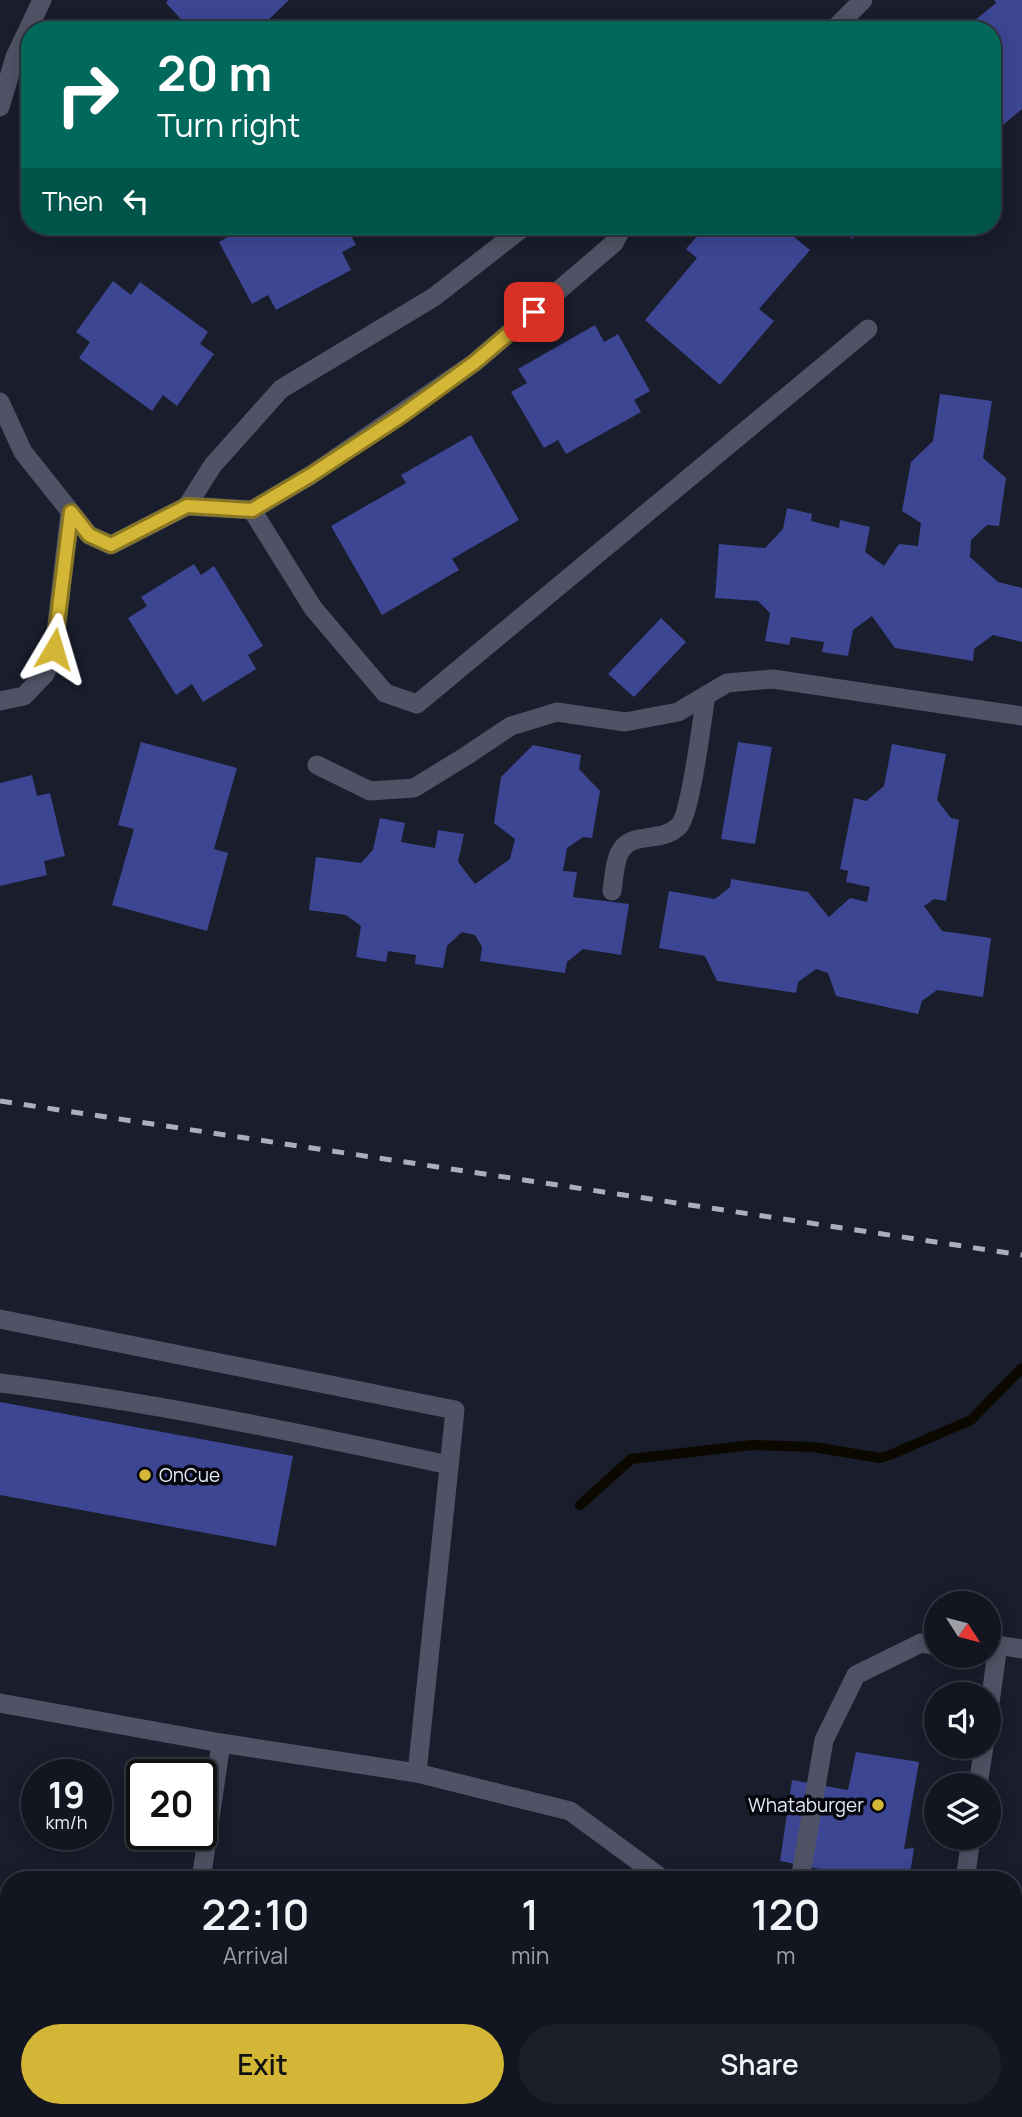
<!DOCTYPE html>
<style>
body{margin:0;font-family:Manrope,sans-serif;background:#1c1f2a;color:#f1f3f6;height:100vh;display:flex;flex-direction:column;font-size:26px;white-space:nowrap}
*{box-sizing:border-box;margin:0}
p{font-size:23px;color:#9d9fa5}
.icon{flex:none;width:38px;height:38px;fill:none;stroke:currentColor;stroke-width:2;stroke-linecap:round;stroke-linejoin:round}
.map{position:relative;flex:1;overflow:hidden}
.sheet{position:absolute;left:0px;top:1871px;width:1022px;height:247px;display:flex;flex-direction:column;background:#131621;border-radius:28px 28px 0 0;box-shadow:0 4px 18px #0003,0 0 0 2px #32353f}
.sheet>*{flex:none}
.banner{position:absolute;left:21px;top:21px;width:980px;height:214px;border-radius:28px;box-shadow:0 4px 18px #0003,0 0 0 2px #32353f;background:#00695c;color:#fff;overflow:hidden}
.needle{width:46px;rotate:126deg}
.fabs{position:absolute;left:924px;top:1591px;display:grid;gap:14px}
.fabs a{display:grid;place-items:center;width:77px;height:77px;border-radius:50%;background:#131621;box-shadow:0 4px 18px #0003,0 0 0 2px #32353f;font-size:35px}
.speed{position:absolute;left:21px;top:1759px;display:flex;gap:14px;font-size:35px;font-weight:700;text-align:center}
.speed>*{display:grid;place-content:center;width:91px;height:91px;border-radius:50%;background:#131621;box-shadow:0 4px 18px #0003,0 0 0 2px #32353f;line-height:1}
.speed small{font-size:18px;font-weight:400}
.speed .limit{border:4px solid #111;border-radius:10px;background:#fff;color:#111}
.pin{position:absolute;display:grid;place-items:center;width:60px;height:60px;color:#fff;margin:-30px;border-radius:14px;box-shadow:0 4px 10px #0006}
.me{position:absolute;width:77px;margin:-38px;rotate:7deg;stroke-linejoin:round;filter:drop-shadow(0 0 5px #0008)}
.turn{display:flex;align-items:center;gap:24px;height:147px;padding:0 21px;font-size:32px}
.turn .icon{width:91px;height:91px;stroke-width:2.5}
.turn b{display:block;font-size:49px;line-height:60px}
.then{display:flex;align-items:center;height:66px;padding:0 21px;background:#0003;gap:14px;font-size:26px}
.eta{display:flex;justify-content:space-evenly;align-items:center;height:119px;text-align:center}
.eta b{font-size:42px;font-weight:600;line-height:49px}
.primary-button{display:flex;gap:14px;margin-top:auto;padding:14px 21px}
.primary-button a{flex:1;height:80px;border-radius:42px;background:#d3b635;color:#111;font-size:28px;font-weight:600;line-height:80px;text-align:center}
.primary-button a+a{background:#1c1f2a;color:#f1f3f6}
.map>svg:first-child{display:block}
</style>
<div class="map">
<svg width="1022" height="2117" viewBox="0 0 1022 2117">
<rect width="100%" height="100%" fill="#191d2c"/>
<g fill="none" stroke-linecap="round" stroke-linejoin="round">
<!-- stream -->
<path stroke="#0b0800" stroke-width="10" d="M580,1505L631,1459L752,1445L813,1447L880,1458L890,1455L971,1420L1022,1368"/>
</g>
<!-- building -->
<path fill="#3d4693" d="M168,0H289L258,30H191L166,3Z
M994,0H1022V109L997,130L992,125V30H963L996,3Z
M122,226H163L161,235Z
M230,226H346L356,245L342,252L351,270L276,310L268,295L252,304L219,242L234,233Z
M706,226H781L810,250L759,309L774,321L720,385L645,320L697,258L686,249Z
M819,226H842L827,237Z
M842,226H870L852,239Z
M113,281L131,295L140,282L208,332L200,344L214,354L177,406L163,395L152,411L79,358L90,342L76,332Z
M595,325L604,342L618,334L650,391L634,400L641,412L566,454L558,440L544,448L511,392L527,383L518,369Z
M940,394L992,401L983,458L1006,478L999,526L987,525L971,540L970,557L998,582L1022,588V642L993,635L974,649L973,661L895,648L872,616L853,630L848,656L822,652L824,642L791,637L789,645L765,641L770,613L758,601L715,598L719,544L765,548L783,529L787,508L812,514L811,521L839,528L840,520L870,527L865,552L884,566L899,544L918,546L921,523L902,511L911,462L933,441Z
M471,435L519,520L452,559L459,570L382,615L331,526L406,483L401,475Z
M194,564L201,575L214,566L263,646L248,655L256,669L203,702L192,684L176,695L128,618L147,606L141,597Z
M661,618L686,642L634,697L608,674Z
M141,742L237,768L214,849L228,853L207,931L112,905L134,829L118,825Z
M738,742L772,747L755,844L721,839Z
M892,744L946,754L937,800L951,818L959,820L946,901L934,899L924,906L942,931L991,938L983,997L937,990L922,1001L918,1014L836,996L828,973L816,969L798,982L796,993L717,981L705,956L659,948L669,891L715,899L730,887L731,879L808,892L829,917L850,898L867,902L870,887L846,882L848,871L840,869L854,798L866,801L884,786Z
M533,745L581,755L579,769L600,791L592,838L583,837L567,848L563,871L577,872L573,897L629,904L621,955L583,949L567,962L565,973L480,961L482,947L475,935L462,932L447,946L443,968L415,964L416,955L388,951L386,962L356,957L361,926L346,915L309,910L316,857L361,863L373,850L380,818L405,823L401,842L435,848L438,830L464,834L458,862L475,884L510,859L515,839L494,823L501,777Z
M32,775L37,796L50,793L65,856L44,861L47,875L0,886V783Z
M0,1402L293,1456L276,1546L0,1495Z
M856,1752L919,1762L904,1849L914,1848L910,1874L903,1872L902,1880H845V1874L780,1861L792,1780L848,1790Z"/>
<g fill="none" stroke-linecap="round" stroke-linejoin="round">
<!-- lane -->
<path stroke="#4f5365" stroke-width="19" d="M833,30L863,0
M0,107L15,57L42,0
M0,402L23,452L89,535L111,545L187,506L252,510L311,475L474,363L614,243L623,226
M187,506L213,465L281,389L434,297L525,226
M252,510L313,608L385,693L417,704L868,329
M0,701L24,696L45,674L54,649L70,512
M317,765L370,791L414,788L466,756L511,726L557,712L625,722L678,712L727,683L773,679L1022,716
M612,891C614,879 614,865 619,854C630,829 660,845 679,826C691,813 702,719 706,695
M0,1319L455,1410L417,1773L221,1743L0,1703
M0,1383C151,1402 300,1433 449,1465
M989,1647L998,1645L1022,1649
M989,1710L998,1645
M417,1773L570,1811L664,1880
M978,1785L984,1746
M201,1880L221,1743
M800,1880L824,1740L856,1675L921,1643L936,1646
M965,1880L971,1838
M1013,1964L1022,1966"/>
<!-- primary -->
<path stroke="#616cac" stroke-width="38" d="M0,1955L9,1957
M0,2066L9,2067
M292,2109L347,2117
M1005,2109L1022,2111"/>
<!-- highway -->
<path stroke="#6d7cdb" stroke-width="38" d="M146,2117L147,2109
M182,2117L183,2109"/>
<!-- rail -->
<path stroke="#abafbb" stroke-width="5" stroke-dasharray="12 12" stroke-linecap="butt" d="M0,1101L1022,1255"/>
</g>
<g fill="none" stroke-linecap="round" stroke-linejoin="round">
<defs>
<path id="route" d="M54,649L71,512L89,535L111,545L187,506L252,510L311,475L401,416L474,363L534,312"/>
</defs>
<!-- route casing -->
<use href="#route" stroke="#897622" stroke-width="18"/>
<!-- route -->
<use href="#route" stroke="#d3b635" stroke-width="12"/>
</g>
<!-- markers -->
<g fill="#d3b635" stroke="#06070e" stroke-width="2.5">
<circle cx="145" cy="1475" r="7"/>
<circle cx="878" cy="1805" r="7"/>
</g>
<g text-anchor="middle" stroke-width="7" stroke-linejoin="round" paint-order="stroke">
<!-- poi labels -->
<g font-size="19" fill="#e5e8f3" stroke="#06070e" text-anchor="start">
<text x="159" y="1482">OnCue</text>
<text x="864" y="1812" text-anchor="end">Whataburger</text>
</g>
</g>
</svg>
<div class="fabs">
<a><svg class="needle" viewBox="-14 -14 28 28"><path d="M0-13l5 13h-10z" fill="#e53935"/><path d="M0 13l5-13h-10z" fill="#9d9fa5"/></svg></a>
<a><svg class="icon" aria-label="sound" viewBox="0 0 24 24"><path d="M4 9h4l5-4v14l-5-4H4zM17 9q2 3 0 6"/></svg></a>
<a><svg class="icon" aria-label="layers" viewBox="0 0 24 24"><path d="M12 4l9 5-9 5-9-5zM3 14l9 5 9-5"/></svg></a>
</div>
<div class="speed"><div>19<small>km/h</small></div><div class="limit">20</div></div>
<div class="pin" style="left:534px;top:312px;background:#d93025"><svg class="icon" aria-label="arrive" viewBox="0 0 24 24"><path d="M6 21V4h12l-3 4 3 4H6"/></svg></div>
<svg class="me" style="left:54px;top:649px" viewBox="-20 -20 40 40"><path d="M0-17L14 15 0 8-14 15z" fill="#d3b635" stroke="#fff" stroke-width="4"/></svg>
<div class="banner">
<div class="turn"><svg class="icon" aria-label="right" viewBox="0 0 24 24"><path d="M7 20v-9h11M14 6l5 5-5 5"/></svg><div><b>20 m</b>Turn right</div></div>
<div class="then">Then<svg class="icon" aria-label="left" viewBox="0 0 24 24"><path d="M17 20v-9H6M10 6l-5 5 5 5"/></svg></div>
</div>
<section class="sheet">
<div class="eta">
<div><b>22:10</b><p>Arrival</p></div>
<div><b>1</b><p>min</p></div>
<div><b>120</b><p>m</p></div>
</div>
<div class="primary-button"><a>Exit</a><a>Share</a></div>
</section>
</div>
